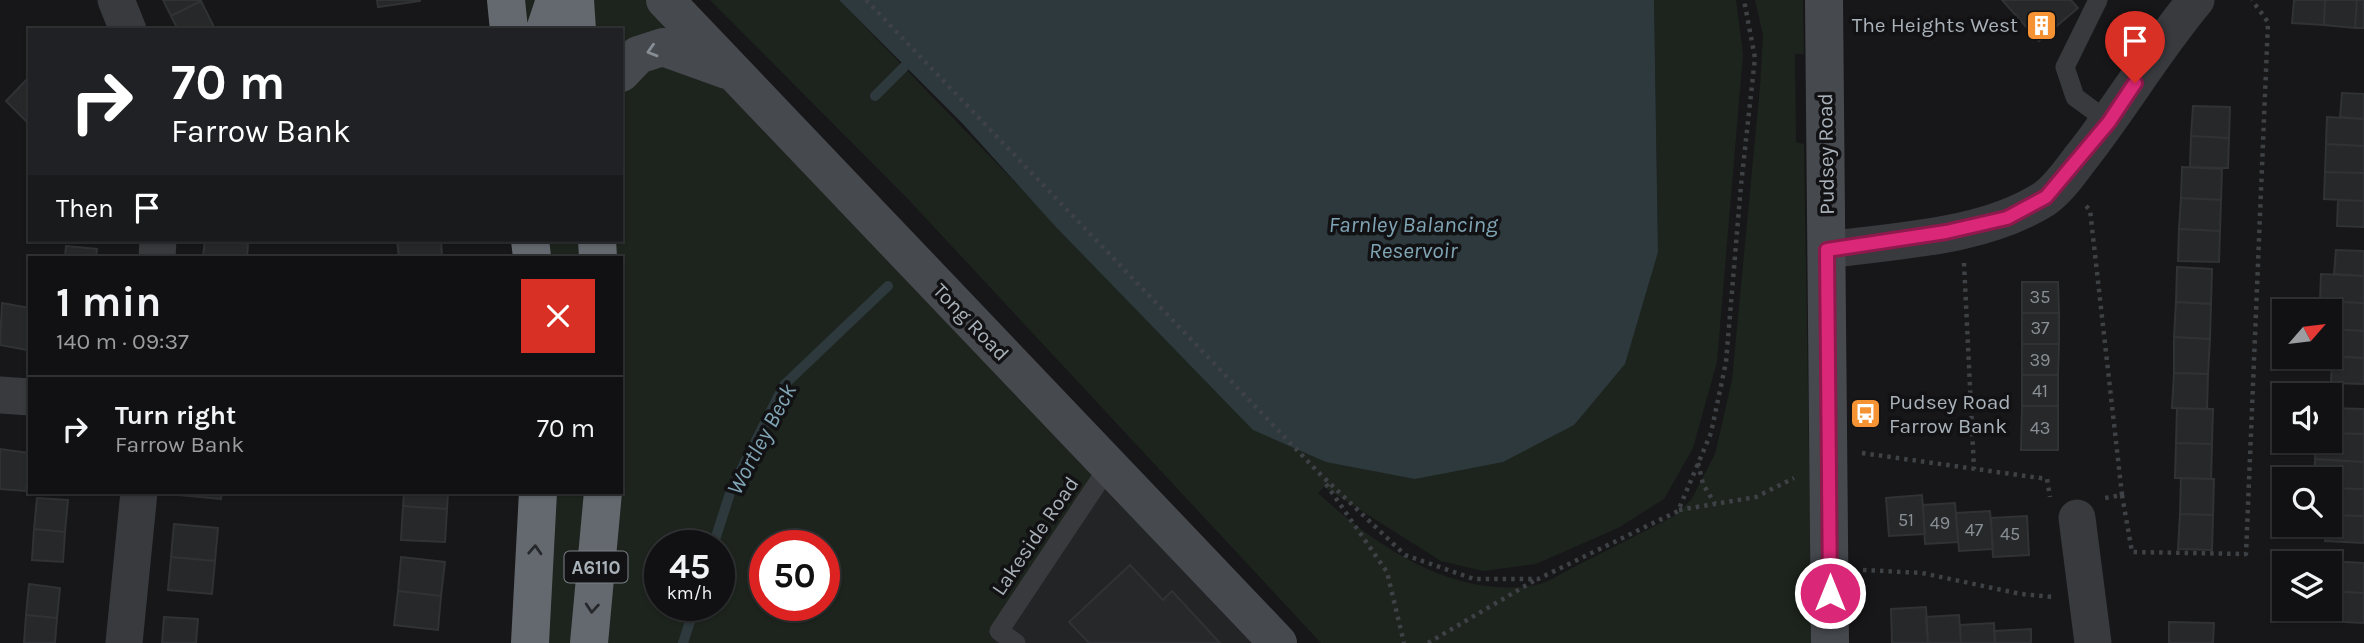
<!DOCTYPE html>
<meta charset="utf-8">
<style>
body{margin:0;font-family:Karla,sans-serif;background:#1a1a1c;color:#f1f3f6;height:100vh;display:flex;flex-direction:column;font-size:26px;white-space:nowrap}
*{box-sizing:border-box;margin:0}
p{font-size:23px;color:#9c9da0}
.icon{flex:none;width:38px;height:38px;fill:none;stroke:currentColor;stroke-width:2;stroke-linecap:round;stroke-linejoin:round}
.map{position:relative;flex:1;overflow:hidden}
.panel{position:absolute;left:28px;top:256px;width:595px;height:238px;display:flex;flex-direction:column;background:#111113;border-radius:0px;box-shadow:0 2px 5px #0004,0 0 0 2px #303133}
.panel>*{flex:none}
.guide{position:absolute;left:28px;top:28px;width:595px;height:214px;border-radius:0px;box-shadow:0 2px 5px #0004,0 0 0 2px #303133;background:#202124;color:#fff;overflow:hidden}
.needle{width:46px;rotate:62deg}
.tools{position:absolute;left:2272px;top:299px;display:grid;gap:14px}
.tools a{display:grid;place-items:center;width:70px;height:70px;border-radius:0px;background:#111113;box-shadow:0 2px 5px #0004,0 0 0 2px #303133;font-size:35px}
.speed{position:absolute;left:644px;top:530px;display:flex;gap:14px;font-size:35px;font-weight:700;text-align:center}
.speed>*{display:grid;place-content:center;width:91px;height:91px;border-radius:50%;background:#111113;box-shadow:0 2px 5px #0004,0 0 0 2px #303133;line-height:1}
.speed small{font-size:18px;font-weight:400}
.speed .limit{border:10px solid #d22;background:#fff;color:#111}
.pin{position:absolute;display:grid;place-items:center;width:60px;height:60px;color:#fff;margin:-72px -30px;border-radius:50% 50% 50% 0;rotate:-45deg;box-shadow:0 0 7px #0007}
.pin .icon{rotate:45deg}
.me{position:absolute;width:77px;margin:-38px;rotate:0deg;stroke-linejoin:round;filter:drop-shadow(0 0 5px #0008)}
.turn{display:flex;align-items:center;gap:24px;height:147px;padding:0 28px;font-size:32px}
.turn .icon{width:91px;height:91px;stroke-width:2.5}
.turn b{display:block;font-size:49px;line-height:60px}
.then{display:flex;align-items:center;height:66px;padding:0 28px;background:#0003;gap:14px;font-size:26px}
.round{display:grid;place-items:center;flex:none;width:74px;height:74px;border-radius:0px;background:#1a1a1c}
.summary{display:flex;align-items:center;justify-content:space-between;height:119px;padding:0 28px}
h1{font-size:42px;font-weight:700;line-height:52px}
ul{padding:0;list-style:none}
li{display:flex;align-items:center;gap:21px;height:105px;padding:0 28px;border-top:2px solid #303133}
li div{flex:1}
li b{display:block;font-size:26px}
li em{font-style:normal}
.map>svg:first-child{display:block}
</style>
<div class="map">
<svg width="2364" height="643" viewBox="0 0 2364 643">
<rect width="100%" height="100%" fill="#171719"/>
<!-- built -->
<path fill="#232426" d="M1109,466L1277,643H994L999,631Z"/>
<!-- green -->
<path fill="#1d241d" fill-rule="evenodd" d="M506,0H665L1109,466L999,631L994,643H530L538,492H621V257H532L530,240H621V30H509ZM660,546H719V606H660ZM765,546H824V606H765Z
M710,0H839L1178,351L1658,252L1654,0H1736L1743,54L1717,362L1693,448L1664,499L1618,528L1536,564L1483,571L1441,561L1324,487L1318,493C1374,545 1454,600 1536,585C1548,583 1563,572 1574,567C1608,550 1641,533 1674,516L1691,500L1715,454L1732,380L1760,87L1763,35L1755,0H1803L1804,54H1795L1796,142L1804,144L1812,643H1321L907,198Z"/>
<!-- water -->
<path fill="#2d393d" d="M839,0H1654L1658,252L1625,364L1574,425L1503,462L1415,479L1326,462L1253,430L1055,226L962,123Z"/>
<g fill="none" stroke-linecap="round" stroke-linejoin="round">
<!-- stream -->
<path stroke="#2d393d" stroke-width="10" d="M875,96L904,67
M713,546L731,490L784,385L888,286
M683,643L695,606"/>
</g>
<!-- building -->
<path fill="#27282a" stroke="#313235" stroke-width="2" d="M163,0H201V1L171,16Z
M377,0H420V1L378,7Z
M2002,0H2071L2078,8L2039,41Z
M2294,0H2325L2324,25L2292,23Z
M2325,0H2357L2355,28L2324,25Z
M2357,0H2364V28H2355Z
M201,1L215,29L178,30L171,16Z
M30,76V121L28,123L6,101Z
M2342,93L2364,94V119L2340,117Z
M2193,106L2230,107L2229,138L2191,136Z
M2327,117L2364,119V146L2326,144Z
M2191,136L2229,138L2228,168L2190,167Z
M2326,144L2364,146V173L2325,172Z
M2182,167L2222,169L2221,200L2181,198Z
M2325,172L2364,173V201L2324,199Z
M2181,198L2221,200L2220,231L2179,229Z
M2338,200L2364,201V227L2337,226Z
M2179,229L2220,231L2219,262L2178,261Z
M205,240L248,244L247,257H203Z
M397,240H441L442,257H399Z
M66,246L97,249L96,257H65Z
M2336,250L2364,251V276L2334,274Z
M2177,267L2212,269L2211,304L2176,302Z
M2321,274L2364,276V303L2320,301Z
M2022,282H2058L2059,313H2022Z
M2320,301L2364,303V331L2329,329V312H2320Z
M2176,302L2211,304L2210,339L2174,337Z
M2,303L30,308L27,350L0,345Z
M2022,313H2059V344H2022Z
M2329,329L2364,331V358L2329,356Z
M2174,337L2210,339L2208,374L2174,373Z
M2022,344H2059L2058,375H2022Z
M2332,356L2364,358V384L2331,383Z
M2174,373L2208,374L2207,409L2172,408Z
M2022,375H2058V406H2022Z
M2022,406H2058V450H2021Z
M2177,408L2213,409L2212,444L2176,443Z
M2330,408L2364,409V434L2329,433Z
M2329,433L2364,434V462L2315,459L2316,441H2329Z
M2176,443L2212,444L2211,479L2175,478Z
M0,449L30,453L26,491L0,489Z
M2315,459L2364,462V489L2329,488V480H2314Z
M2181,478L2214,479L2213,515L2180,514Z
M2329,488L2364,489V516L2329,515Z
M179,492H222L221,499L179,495Z
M404,492H448L447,509L403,506Z
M1922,495L1925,534L1889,536L1886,498Z
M37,498L68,500L65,532L34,529Z
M1955,503L1958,542L1925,544L1923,505Z
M403,506L447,509L445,542L401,540Z
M1990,511L1993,549L1959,551L1956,513Z
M2180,514L2213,515L2212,550L2178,549Z
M2329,515L2364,516V543L2325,541Z
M2027,516L2029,555L1993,557L1991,518Z
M174,524L218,528L215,561L171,557Z
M34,529L65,532L63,562L32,560Z
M171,557L215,561L212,594L168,590Z
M401,557L445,562L441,596L398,591Z
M2327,561L2364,563V593L2329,591V564Z
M1130,565L1163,600L1172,591L1220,643H1089L1069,622Z
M29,584L60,588L57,618L26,615Z
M398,591L441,596L438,630L394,625Z
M2329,591L2364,593V623L2325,621V609H2329Z
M1926,607L1928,643H1892L1891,609Z
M26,615L57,618L55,643H24Z
M1959,615L1961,643H1928L1926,617Z
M164,617L198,619L196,643H162Z
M2169,622L2214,623L2213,643H2169Z
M1994,623L1995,643H1961L1960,625Z
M2031,629V643H1995L1994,631Z"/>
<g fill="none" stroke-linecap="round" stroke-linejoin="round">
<!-- path -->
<path stroke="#3e4145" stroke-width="4.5" stroke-dasharray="3.5 5" stroke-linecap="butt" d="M866,0L1320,474L1405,555L1474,579H1538L1678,511L1711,433L1726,362L1741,185L1755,58L1744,0
M2086,206L2090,210L2122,495L2105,498
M1964,263L1974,469
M1862,453L2047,479L2050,497
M1698,463L1703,484L1715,504
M1326,484L1387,572L1404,643
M2122,495L2132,552L2246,554L2268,22L2252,0
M1679,510L1756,497L1794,478
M1863,570L1922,573L2021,594L2054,597
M1428,643L1537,579"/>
<!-- lane -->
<path stroke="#383a3e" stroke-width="19" d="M2098,0L2065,67L2075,97L2109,122
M1016,643L999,631L1109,466"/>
<!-- street -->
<path stroke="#383a3e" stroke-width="37" d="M116,0L128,30
M1827,250C1898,240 1982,238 2044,199C2059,189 2072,169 2083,155C2122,105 2155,49 2196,0
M157,257L158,240
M0,395L30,397
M2077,518L2093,643
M124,643L139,492"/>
<!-- secondary -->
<path stroke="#46494e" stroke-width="38" d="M665,0L1278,643
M1824,0L1830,643
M621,73L638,55L663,47L727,70"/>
<!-- highway -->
<path stroke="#64696f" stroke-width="38" d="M506,0L509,30
M575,0L577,30
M545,30L555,0
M530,240L532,257
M597,240L598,257
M530,643L538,492
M589,643L603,492"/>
</g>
<!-- one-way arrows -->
<defs><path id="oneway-chevron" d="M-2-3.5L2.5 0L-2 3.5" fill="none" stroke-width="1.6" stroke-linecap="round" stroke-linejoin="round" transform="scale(1.75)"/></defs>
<use stroke="#868d94" href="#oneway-chevron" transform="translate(652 51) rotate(163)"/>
<g stroke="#26282b">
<use href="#oneway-chevron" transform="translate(535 550) rotate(-87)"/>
<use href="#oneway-chevron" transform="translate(592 608) rotate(95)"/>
</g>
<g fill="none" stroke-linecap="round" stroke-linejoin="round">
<defs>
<path id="route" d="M1830,593L1827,250L1946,232L2007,218L2046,197L2109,122L2135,83"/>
</defs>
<!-- route casing -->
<use href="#route" stroke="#8e194d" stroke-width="18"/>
<!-- route -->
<use href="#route" stroke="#db2777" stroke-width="12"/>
</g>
<!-- icons -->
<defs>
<symbol id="building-square" viewBox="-11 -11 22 22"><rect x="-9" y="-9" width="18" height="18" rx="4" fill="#f59233" stroke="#121214"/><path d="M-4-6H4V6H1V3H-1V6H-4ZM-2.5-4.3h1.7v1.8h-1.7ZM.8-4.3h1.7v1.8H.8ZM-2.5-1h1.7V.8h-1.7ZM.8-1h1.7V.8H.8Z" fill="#fff"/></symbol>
<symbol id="bus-square" viewBox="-11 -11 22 22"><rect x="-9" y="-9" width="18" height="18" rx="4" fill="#f59233" stroke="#121214"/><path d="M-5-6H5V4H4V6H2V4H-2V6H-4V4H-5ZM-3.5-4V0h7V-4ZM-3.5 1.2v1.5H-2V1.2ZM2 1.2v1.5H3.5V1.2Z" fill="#fff"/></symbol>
</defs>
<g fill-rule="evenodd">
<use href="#building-square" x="2024" y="8" width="35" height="35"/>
<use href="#bus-square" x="1848" y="396" width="35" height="35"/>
</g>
<g text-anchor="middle" stroke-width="7" stroke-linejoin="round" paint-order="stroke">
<!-- number labels -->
<g font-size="18" fill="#888f95">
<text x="2040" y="303">35</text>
<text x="2040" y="334">37</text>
<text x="2040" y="366">39</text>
<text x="2040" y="397">41</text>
<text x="2040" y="434">43</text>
<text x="1906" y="526">51</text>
<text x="1940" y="529">49</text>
<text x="1974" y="536">47</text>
<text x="2010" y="540">45</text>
</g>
<!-- shield labels -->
<rect fill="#121214" stroke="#7c8188" stroke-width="2" x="564.5" y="551.5" width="63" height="31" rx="5"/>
<g font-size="19" font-weight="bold" fill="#a9b1b9">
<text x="596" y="574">A6110</text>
</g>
<!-- poi labels -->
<g font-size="21" fill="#a9b1b9" stroke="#121214" text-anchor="end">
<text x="2018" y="32">The Heights West</text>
<text x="1889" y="409" text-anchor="start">Pudsey Road<tspan x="1889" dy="24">Farrow Bank</tspan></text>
</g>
<!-- street labels -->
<g font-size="21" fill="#a9b1b9" stroke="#121214">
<text transform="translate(1826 154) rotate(-91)" y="7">Pudsey Road</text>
<text transform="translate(971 322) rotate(46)" y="7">Tong Road</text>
<text transform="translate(1035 536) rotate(-56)" y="7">Lakeside Road</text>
</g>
<!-- water labels -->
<g font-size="23" font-style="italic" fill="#80a5b5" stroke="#121214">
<text x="1413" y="232">Farnley Balancing<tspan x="1413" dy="26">Reservoir</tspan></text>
<text transform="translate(761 439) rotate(-62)" y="8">Wortley Beck</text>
</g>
</g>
</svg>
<div class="tools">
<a><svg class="needle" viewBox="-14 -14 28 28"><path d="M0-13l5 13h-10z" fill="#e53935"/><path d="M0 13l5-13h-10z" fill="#9c9da0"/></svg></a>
<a><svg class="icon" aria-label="sound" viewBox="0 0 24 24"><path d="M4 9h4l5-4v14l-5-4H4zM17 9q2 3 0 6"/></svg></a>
<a><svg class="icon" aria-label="search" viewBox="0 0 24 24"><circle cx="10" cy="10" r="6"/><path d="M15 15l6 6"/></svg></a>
<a><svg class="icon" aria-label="layers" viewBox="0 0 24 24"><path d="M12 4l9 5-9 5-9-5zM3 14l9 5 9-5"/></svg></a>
</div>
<div class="speed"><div>45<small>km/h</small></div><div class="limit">50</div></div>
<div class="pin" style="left:2135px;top:83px;background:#d93025"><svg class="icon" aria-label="arrive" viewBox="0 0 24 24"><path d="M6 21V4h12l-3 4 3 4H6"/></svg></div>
<svg class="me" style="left:1830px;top:593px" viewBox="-20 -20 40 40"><circle r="17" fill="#db2777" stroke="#fff" stroke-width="3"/><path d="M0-11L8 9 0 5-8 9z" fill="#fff"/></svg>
<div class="guide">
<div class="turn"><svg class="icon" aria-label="right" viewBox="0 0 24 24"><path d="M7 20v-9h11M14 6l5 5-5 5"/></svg><div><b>70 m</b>Farrow Bank</div></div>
<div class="then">Then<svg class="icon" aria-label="arrive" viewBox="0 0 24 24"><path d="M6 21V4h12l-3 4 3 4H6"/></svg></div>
</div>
<section class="panel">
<div class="summary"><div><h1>1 min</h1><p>140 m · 09:37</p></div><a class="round" style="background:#d93025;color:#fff"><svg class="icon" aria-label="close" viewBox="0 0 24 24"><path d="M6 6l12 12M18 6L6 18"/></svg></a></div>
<ul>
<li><svg class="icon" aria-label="right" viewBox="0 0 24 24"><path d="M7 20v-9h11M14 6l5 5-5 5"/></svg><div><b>Turn right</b><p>Farrow Bank</p></div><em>70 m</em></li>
</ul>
</section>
</div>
